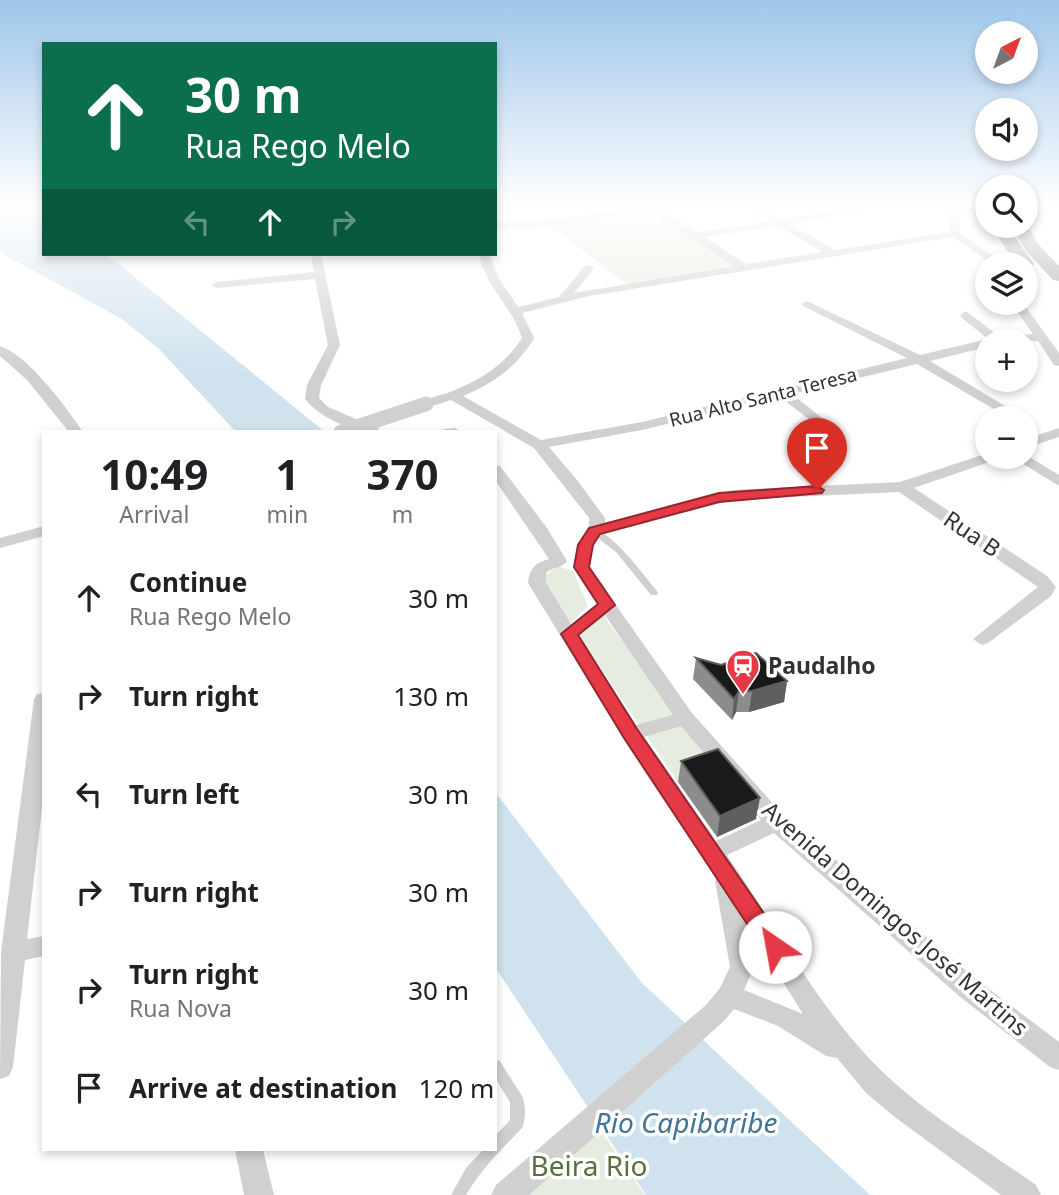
<!DOCTYPE html>
<meta charset="utf-8">
<style>
body{margin:0;font-family:"Noto Sans",sans-serif;background:#f6f6f6;color:#202124;height:100vh;display:flex;flex-direction:column;font-size:26px;white-space:nowrap}
*{box-sizing:border-box;margin:0}
p{font-size:23px;color:#757577}
.icon{flex:none;width:38px;height:38px;fill:none;stroke:currentColor;stroke-width:2;stroke-linecap:round;stroke-linejoin:round}
.map{position:relative;flex:1;overflow:hidden}
.sheet{position:absolute;left:42px;top:430px;width:455px;height:721px;display:flex;flex-direction:column;background:#fff;border-radius:0px;box-shadow:0 4px 10px #0003}
.sheet>*{flex:none}
.top-card{position:absolute;left:42px;top:42px;width:455px;height:214px;border-radius:0px;box-shadow:0 4px 10px #0003;background:#0b6e4f;color:#fff;overflow:hidden}
.needle{width:46px;rotate:41deg}
.tools{position:absolute;left:975px;top:21px;display:grid;gap:14px}
.tools a{display:grid;place-items:center;width:63px;height:63px;border-radius:50%;background:#fff;box-shadow:0 4px 10px #0003;font-size:35px}
.pin{position:absolute;display:grid;place-items:center;width:60px;height:60px;color:#fff;margin:-72px -30px;border-radius:50% 50% 50% 0;rotate:-45deg;box-shadow:0 0 7px #0007}
.pin .icon{rotate:45deg}
.me{position:absolute;width:77px;margin:-38px;rotate:327deg;stroke-linejoin:round;filter:drop-shadow(0 0 5px #0008)}
.turn{display:flex;align-items:center;gap:24px;height:147px;padding:0 28px;font-size:32px}
.turn .icon{width:91px;height:91px;stroke-width:2.5}
.turn b{display:block;font-size:49px;line-height:60px}
.lanes{display:flex;align-items:center;height:66px;padding:0 28px;background:#0003;justify-content:center;gap:35px;direction:ltr}
.lanes .off{opacity:.35}
.eta{display:flex;justify-content:space-evenly;align-items:center;height:119px;text-align:center}
.eta b{font-size:42px;font-weight:700;line-height:49px}
ul{padding:0;list-style:none}
li{display:flex;align-items:center;gap:21px;height:98px;padding:0 28px}
li div{flex:1}
li b{display:block;font-size:26px}
li em{font-style:normal}
.map>svg:first-child{display:block}
</style>
<div class="map">
<svg width="1059" height="1195" viewBox="0 0 1059 1195">
<rect width="100%" height="100%" fill="#fff"/>
<!-- green -->
<path fill="#e6ecdf" d="M651,209L745,268L630,287L547,223Z
M558,566L573,571L588,606L572,622L566,620L537,581Z
M604,615L608,622L719,770L678,782L579,636Z
M594,1121L645,1195H504Z"/>
<!-- water -->
<path fill="#cfe2ee" d="M0,208H30V211L44,224V254H103L115,261L325,432H236L159,349L122,319L5,255L0,248Z
M495,792L642,983L870,1195H646L495,967Z"/>
<g fill="none" stroke-linecap="round" stroke-linejoin="round">
<!-- service -->
<path fill="#d0d0d0" fill-rule="evenodd" d="M591,529C611,529 644,576 657,591L658,593L657,595H651L616,552L591,533L590,531Z
M495,1059L500,1061L522,1096C526,1105 526,1119 522,1128C502,1149 481,1169 466,1195H451L466,1168L483,1150H495V1136L510,1120V1102L495,1078Z"/>
<!-- minor -->
<path fill="#d0d0d0" fill-rule="evenodd" d="M495,208H501L495,213Z
M633,208H659L697,232L770,221L750,208H762L781,219L854,208H877L790,224L835,250L950,232L948,208H958L960,233L1004,264H992L953,237L589,296L522,313L534,338C517,367 494,383 463,396L541,440L642,422L907,358L803,306L801,304L807,301L920,355L988,339L962,318L960,315L966,311L1000,337L1033,334L1011,303H1023L1059,353V366L1054,365L1038,341H987V347L930,361L1025,418H1009L917,364L792,394L832,426L834,429L827,433L780,397L642,430L549,447L577,480L605,518V523L733,490L900,482L985,454L987,457H997L995,460L914,488L1047,576L1056,587L1051,596L988,643L982,645L973,639L1038,587L899,492L733,500L600,534L594,545L589,567L692,713L784,816L977,980L1059,1042V1070L1050,1067L959,996L774,833L727,855C778,929 820,1013 886,1075C929,1116 987,1150 1036,1185L1041,1195H1001L896,1118L866,1093L837,1058L826,1056L778,1026L734,1009L724,1021L529,1195H491L496,1185L706,1005L720,988L730,967L715,881L717,878L624,739L528,583C530,568 535,563 549,559L495,480V465L500,466L547,528L567,561C563,568 552,567 546,573V583L571,624L597,604L573,567L578,545L589,526V518L534,448L451,400L426,408L419,404C427,397 440,396 450,392C479,381 505,365 522,338C513,307 485,287 479,254H489L498,277L518,307L559,297L585,266L589,265L594,268L574,293L734,266L650,211L540,227L495,229V223L540,221ZM778,226L823,252L746,264L704,237ZM605,615L673,715L636,725L579,636ZM681,726L761,820L716,841L644,737ZM747,924L803,1014L744,990L754,967Z
M1026,208H1032L1026,211Z
M311,254H321L340,345L321,385L319,398L328,407L379,429L381,432C354,432 322,420 305,399L307,385L328,345L315,279L217,288L211,285L217,282L314,272Z
M0,346C28,355 67,408 83,432H69L27,380L0,356Z
M455,428L462,432H442L444,429Z
M1059,428V437L1026,448V439Z
M1026,455L1059,475V486L1012,457Z
M44,526V536L0,548V538Z
M44,693V790L27,939L44,936V956L25,960L13,1067L9,1076L0,1079L1,952L34,699L37,694Z
M235,1150H263L274,1195H244Z"/>
<!-- trunk -->
<path fill="#a2a2a2" fill-rule="evenodd" d="M1026,222L1038,244L1059,266V281L1053,280L1025,250L1013,226H1026Z
M991,226H1007L1034,264L1031,268L1026,269V264H1016Z"/>
<!-- minor-bridge -->
<path stroke="#d0d0d0" stroke-width="15" d="M341,432L426,404"/>
</g>
<!-- wall -->
<path fill="#8c8c8c" d="M696,658L787,681L784,702L749,712H736L732,720L693,679Z
M681,761L756,819L717,837L678,782Z"/>
<!-- shaded-wall -->
<path fill="#5f5f5f" d="M787,681L784,702L749,712L752,691Z
M739,691L736,712L732,720L734,699Z
M760,798L756,819L717,837L720,816Z"/>
<!-- building -->
<path fill="#1a1a1a" stroke="#5f5f5f" stroke-width="2" d="M756,653L787,681L752,691H739L734,699L696,658L721,665Z
M718,749L760,798L720,816L681,761Z"/>
<!-- sky -->
<linearGradient id="sky" x2="0" y2="1"><stop stop-color="#9ec6ea"/><stop offset="0.55" stop-color="#fff"/><stop offset="1" stop-color="#fff" stop-opacity="0"/></linearGradient>
<rect width="1059" height="375" fill="url(#sky)"/>
<!-- route -->
<path fill="#e63946" stroke="#96252e" stroke-width="2" d="M817,486L824,490L822,493L719,502L600,534L593,545L589,567L615,605L578,635L637,729L783,941L786,947L783,954L775,957L767,954L624,738L561,634L598,604L574,567L578,545L589,528L719,493Z"/>
<!-- icons -->
<defs>
<symbol id="station-pin" viewBox="-11 -11 22 30"><path d="M0 17L-7.5 6A9.5 9.5 0 1 1 7.5 6Z" fill="#e63946" stroke="#fff"/><path d="M-3-6H3Q5-6 5-4V2Q5 4 3 4L4.5 6H3L1.5 4h-3L-3 6H-4.5L-3 4Q-5 4-5 2V-4Q-5-6-3-6ZM-3.5-4v3h7v-3ZM-3.5 1v1.5H-2V1ZM2 1v1.5H3.5V1Z" fill="#fff"/></symbol>
</defs>
<g fill-rule="evenodd">
<use href="#station-pin" x="724" y="647" width="38" height="52"/>
</g>
<g text-anchor="middle" stroke-width="7" stroke-linejoin="round" paint-order="stroke">
<!-- far-street labels -->
<g font-size="19" fill="#333" stroke="#fff">
<text transform="translate(763 397) rotate(-14)" y="7">Rua Alto Santa Teresa</text>
</g>
<!-- street labels -->
<g font-size="23" fill="#333" stroke="#fff">
<text transform="translate(972 534) rotate(34)" y="8">Rua B</text>
<text transform="translate(895 919) rotate(41)" y="8">Avenida Domingos José Martins</text>
</g>
<!-- poi labels -->
<g font-size="23" font-weight="bold" fill="#333" stroke="#fff" text-anchor="start">
<text x="768" y="674">Paudalho</text>
</g>
<!-- near-water labels -->
<g font-size="28" font-style="italic" fill="#3f7597" stroke="#fff">
<text x="686" y="1133">Rio Capibaribe</text>
</g>
<!-- near-park labels -->
<g font-size="28" fill="#56703f" stroke="#fff">
<text x="589" y="1176">Beira Rio</text>
</g>
</g>
</svg>
<div class="tools">
<a><svg class="needle" viewBox="-14 -14 28 28"><path d="M0-13l5 13h-10z" fill="#e53935"/><path d="M0 13l5-13h-10z" fill="#757577"/></svg></a>
<a><svg class="icon" aria-label="sound" viewBox="0 0 24 24"><path d="M4 9h4l5-4v14l-5-4H4zM17 9q2 3 0 6"/></svg></a>
<a><svg class="icon" aria-label="search" viewBox="0 0 24 24"><circle cx="10" cy="10" r="6"/><path d="M15 15l6 6"/></svg></a>
<a><svg class="icon" aria-label="layers" viewBox="0 0 24 24"><path d="M12 4l9 5-9 5-9-5zM3 14l9 5 9-5"/></svg></a>
<a>+</a>
<a>−</a>
</div>
<div class="pin" style="left:817px;top:490px;background:#d93025"><svg class="icon" aria-label="arrive" viewBox="0 0 24 24"><path d="M6 21V4h12l-3 4 3 4H6"/></svg></div>
<svg class="me" style="left:775px;top:947px" viewBox="-20 -20 40 40"><circle r="19" fill="#fff"/><path d="M0-13L10 11 0 6-10 11z" fill="#e63946"/></svg>
<div class="top-card">
<div class="turn"><svg class="icon" aria-label="ahead" viewBox="0 0 24 24"><path d="M12 20V5M6 11l6-6 6 6"/></svg><div><b>30 m</b>Rua Rego Melo</div></div>
<div class="lanes"><svg class="icon off" aria-label="left" viewBox="0 0 24 24"><path d="M17 20v-9H6M10 6l-5 5 5 5"/></svg><svg class="icon" aria-label="ahead" viewBox="0 0 24 24"><path d="M12 20V5M6 11l6-6 6 6"/></svg><svg class="icon off" aria-label="right" viewBox="0 0 24 24"><path d="M7 20v-9h11M14 6l5 5-5 5"/></svg></div>
</div>
<section class="sheet">
<div class="eta">
<div><b>10:49</b><p>Arrival</p></div>
<div><b>1</b><p>min</p></div>
<div><b>370</b><p>m</p></div>
</div>
<ul>
<li><svg class="icon" aria-label="ahead" viewBox="0 0 24 24"><path d="M12 20V5M6 11l6-6 6 6"/></svg><div><b>Continue</b><p>Rua Rego Melo</p></div><em>30 m</em></li>
<li><svg class="icon" aria-label="right" viewBox="0 0 24 24"><path d="M7 20v-9h11M14 6l5 5-5 5"/></svg><div><b>Turn right</b></div><em>130 m</em></li>
<li><svg class="icon" aria-label="left" viewBox="0 0 24 24"><path d="M17 20v-9H6M10 6l-5 5 5 5"/></svg><div><b>Turn left</b></div><em>30 m</em></li>
<li><svg class="icon" aria-label="right" viewBox="0 0 24 24"><path d="M7 20v-9h11M14 6l5 5-5 5"/></svg><div><b>Turn right</b></div><em>30 m</em></li>
<li><svg class="icon" aria-label="right" viewBox="0 0 24 24"><path d="M7 20v-9h11M14 6l5 5-5 5"/></svg><div><b>Turn right</b><p>Rua Nova</p></div><em>30 m</em></li>
<li><svg class="icon" aria-label="arrive" viewBox="0 0 24 24"><path d="M6 21V4h12l-3 4 3 4H6"/></svg><div><b>Arrive at destination</b></div><em>120 m</em></li>
</ul>
</section>
</div>
